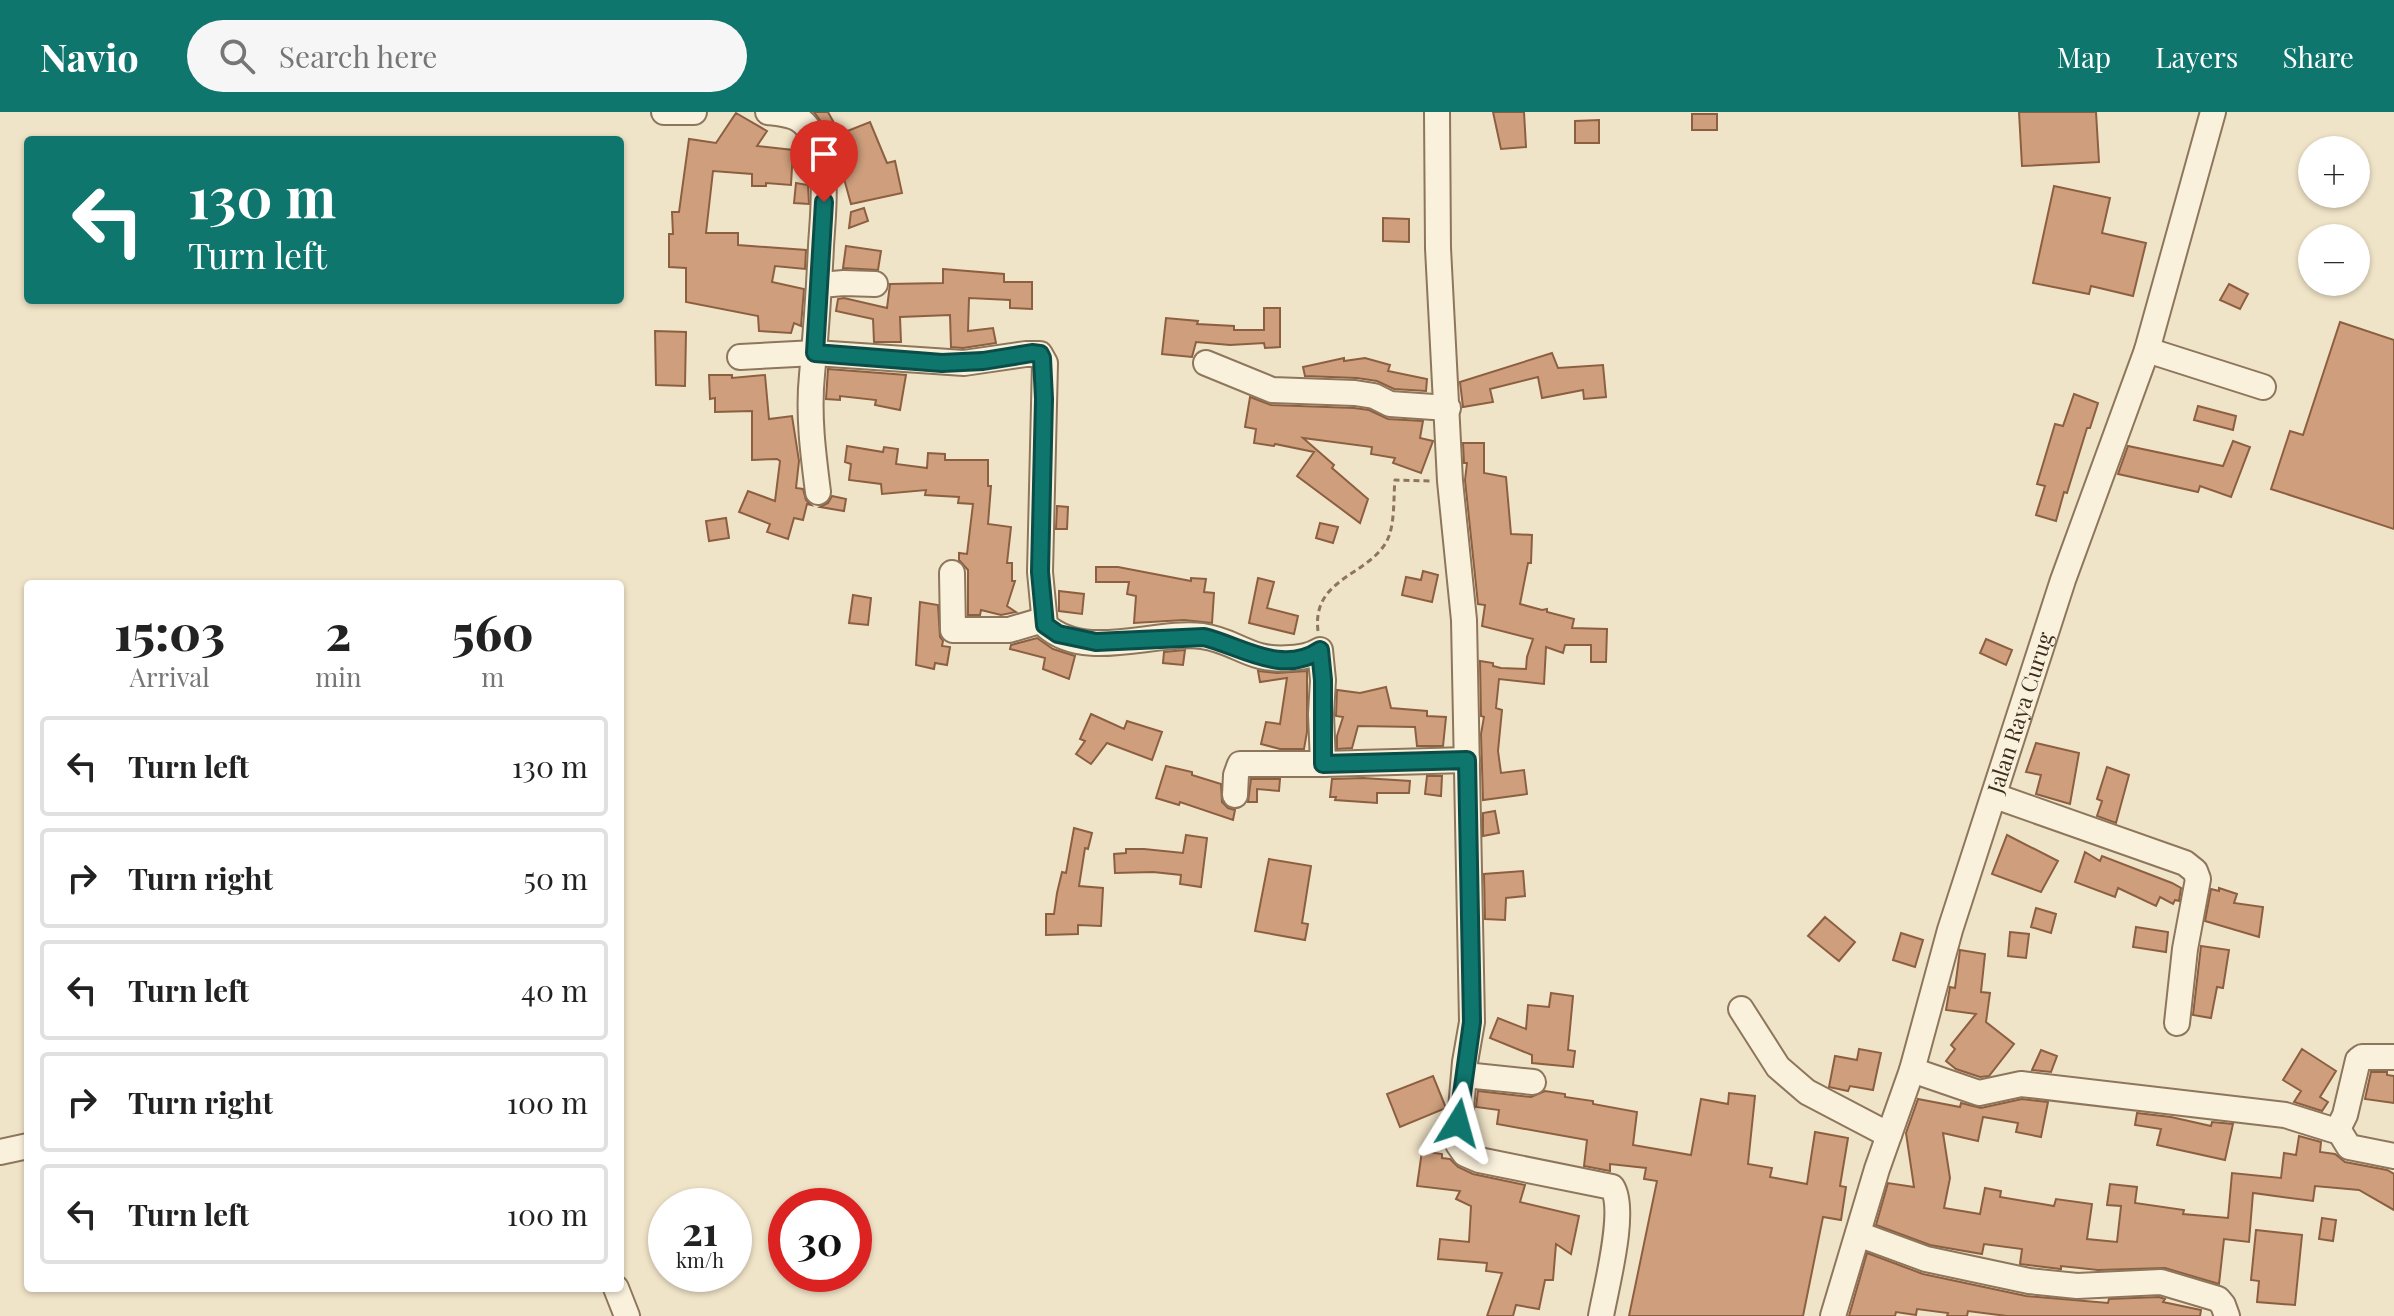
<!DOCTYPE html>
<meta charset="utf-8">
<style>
body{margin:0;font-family:"Playfair Display",serif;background:#f6f6f6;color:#222;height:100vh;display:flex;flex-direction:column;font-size:30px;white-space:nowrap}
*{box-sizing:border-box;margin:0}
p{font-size:26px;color:#767676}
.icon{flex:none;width:44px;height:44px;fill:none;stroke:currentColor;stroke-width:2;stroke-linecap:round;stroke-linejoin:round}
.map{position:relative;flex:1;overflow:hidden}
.side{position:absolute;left:24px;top:468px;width:600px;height:712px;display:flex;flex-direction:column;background:#fff;border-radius:8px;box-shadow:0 2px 6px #0004}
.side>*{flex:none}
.top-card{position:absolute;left:24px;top:24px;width:600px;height:168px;border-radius:8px;box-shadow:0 2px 6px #0004;background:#0f766e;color:#fff;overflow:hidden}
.controls{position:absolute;left:2298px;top:24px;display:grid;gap:16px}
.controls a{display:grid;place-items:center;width:72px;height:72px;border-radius:50%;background:#fff;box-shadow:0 2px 6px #0004;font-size:40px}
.speed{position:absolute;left:648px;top:1076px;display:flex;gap:16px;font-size:40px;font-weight:700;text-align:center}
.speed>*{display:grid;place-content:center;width:104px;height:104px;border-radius:50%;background:#fff;box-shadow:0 2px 6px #0004;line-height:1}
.speed small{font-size:20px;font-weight:400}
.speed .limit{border:12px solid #d22;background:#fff;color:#111}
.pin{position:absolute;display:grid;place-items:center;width:68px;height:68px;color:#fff;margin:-82px -34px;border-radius:50% 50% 50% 0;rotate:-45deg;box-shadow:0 0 8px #0007}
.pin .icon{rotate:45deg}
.me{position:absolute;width:88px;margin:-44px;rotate:8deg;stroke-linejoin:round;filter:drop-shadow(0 0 6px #0008)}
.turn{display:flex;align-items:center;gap:28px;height:168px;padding:0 32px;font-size:36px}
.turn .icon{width:104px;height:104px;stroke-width:2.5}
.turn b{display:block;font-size:56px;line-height:68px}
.eta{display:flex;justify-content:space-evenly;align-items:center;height:136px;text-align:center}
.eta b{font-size:48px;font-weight:800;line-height:56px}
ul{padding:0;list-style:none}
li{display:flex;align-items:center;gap:24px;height:100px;margin:0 16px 12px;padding:0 16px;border:4px solid #e0e0e0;border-radius:8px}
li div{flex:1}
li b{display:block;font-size:30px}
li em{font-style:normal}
header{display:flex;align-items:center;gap:48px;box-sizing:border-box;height:112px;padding:0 40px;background:#0f766e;color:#fff}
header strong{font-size:38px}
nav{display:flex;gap:44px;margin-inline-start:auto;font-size:28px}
.search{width:560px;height:72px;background:#f6f6f6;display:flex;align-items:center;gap:20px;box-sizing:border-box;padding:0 28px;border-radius:44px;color:#767676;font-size:30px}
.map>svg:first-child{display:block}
</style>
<header>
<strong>Navio</strong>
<div class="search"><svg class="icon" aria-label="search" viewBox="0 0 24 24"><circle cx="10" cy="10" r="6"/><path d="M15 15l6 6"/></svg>Search here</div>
<nav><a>Map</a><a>Layers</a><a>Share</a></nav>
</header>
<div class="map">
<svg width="2394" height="1204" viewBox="0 0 2394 1204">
<rect width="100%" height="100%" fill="#f0e4c8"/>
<!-- building -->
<path fill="#cf9f7d" stroke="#8d5f41" stroke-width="2" d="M814,0H828L840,22L870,10L887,51L895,49L902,81L851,92L838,45L835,46L824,14Z
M1493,0H1524L1526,35L1501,37Z
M2019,0H2096L2099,50L2022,54Z
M736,1L767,19L757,34L793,38L791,73L766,71V74H752V62L713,59L706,121H738V133L806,138L805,157L775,154L772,170L804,177L801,214L794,211L791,221L759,219L758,204L686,190V156L669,155V122H673L672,100H679L689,27L716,31Z
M1692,2H1717V18H1692Z
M1599,8V31H1575V9Z
M796,71L808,73L809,92L794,91Z
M2054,74L2110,86L2102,121L2146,131L2133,184L2091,174L2089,182L2033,171Z
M864,96L868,109L849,116L851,100Z
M1383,106L1409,107V130L1383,129Z
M846,134L881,139L878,158L843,156Z
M943,157L1004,162V170H1032V197L1010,196V188L969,186L968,219L993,216L996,231L963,236L951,235L950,203L900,205L901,230H874L873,207L836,199L838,187L844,186L887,196L890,172L943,171Z
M2229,172L2248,182L2240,197L2220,188Z
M1264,196H1280V235L1265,236L1264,231L1230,233L1196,230L1192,245L1162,242L1166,206L1198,209L1197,212L1234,214V218H1264Z
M2340,210L2394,228V417L2271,377L2290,319L2303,323Z
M655,219L686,220L685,274L656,273Z
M1552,241L1558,256L1603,253L1606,285L1584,287L1583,278L1542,286L1538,265L1490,277L1493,290L1463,295L1460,270Z
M1344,246V249L1365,246L1390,253L1388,259L1427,267L1426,279L1394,277L1377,269L1357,266L1305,264L1303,255Z
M828,257L906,263L900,298L875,293L876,288L840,284V288L826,287Z
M709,263H732V266L765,263L769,307L792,304L799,349L796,376L803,377L806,388L811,393L807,392L803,408L794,406L788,427L767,420L770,412L739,400L748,379L775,389L780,349L777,347L752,348V299L715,300V286L710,287Z
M2074,282L2098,291L2090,316H2087L2067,381L2064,380L2056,409L2036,403L2045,374L2037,372L2055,312L2063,314Z
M1250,285L1271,293L1354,296L1369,298L1388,307L1423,309L1420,326L1433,329L1421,361L1393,351L1395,346L1371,342L1372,335L1303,326L1334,353L1332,356L1368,387L1360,411L1297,364L1314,340L1275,332L1274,334L1254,331L1256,317L1245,315Z
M2198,294L2236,304L2233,318L2194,308Z
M2233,329L2250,335L2231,385L2200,374L2198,380L2118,362L2128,334L2223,354Z
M1463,331H1484V361L1506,365L1511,422L1532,423L1531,451H1528L1520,492L1542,498L1547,497V500L1574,507L1572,516L1607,517L1606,550H1591V533H1565L1563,541L1546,535L1544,572L1499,567L1496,596L1502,598L1498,639L1501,661L1524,658L1527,682L1483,688L1481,622L1484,605L1481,604L1480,549L1493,551V554L1501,556L1526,557L1527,545L1533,527L1482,514L1485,493L1478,492L1465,368L1467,351H1464Z
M847,334L883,340L884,335L898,337L896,352L927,356L928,341L945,342V348H988V374H991L988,412L1011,415L1007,451H1012V469H1015L1007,494L1016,500L1001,503L981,498L980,503H968V458L959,448V441L967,442L973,392L958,391L959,385L925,383L926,378L882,382L881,372L849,368L851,352L845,350Z
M832,384L846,387L844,399L820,395L828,391Z
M1057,394L1068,395L1067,417H1056Z
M726,406L729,426L709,429L706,409Z
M1320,411L1338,415L1333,431L1316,426Z
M1096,455H1118L1191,469V466L1206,467L1204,480L1214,481L1212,511L1184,508L1134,511L1136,484L1127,482L1129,470H1096Z
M1423,459L1438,463L1432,490L1402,483L1406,465L1421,468Z
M1258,466L1274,470L1267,496L1298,504L1294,522L1249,511Z
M1059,479L1084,482L1082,502L1059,499Z
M853,483L871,486L868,513L849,511Z
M920,490L938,493L940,525L943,529L942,534L950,535L947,553L935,551L934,557L916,553Z
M1037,526L1053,537L1075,544L1069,567L1043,557L1045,546L1010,537L1011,533Z
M1986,527L2012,538L2006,553L1980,541Z
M1185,538L1183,553L1163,551L1164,540Z
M1258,559L1277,561L1307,559V620L1304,637H1280L1261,632L1266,610L1280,612L1287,566L1260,570Z
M1386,575L1391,596L1427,599V604L1446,605L1443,634H1417L1415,615L1358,614L1352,636L1337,637V624L1343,605L1336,604L1337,578L1360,581Z
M1091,602L1124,617L1127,609L1162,620L1152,648L1107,631L1091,652L1076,642L1085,629L1080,627Z
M2036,631L2079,641L2070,692L2036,682L2041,663L2026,660Z
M1166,654L1192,660V663L1221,672L1222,690L1228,696L1235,698L1233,708L1180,690L1179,693L1156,686Z
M2107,655L2129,663L2116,711L2097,704L2102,689L2097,687Z
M1427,664H1442L1441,684L1425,682Z
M1363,666L1410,669L1409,681H1377V691L1335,688L1336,685H1330L1332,667Z
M1251,667H1280L1279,679L1257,677V690H1248Z
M1495,699L1499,721L1483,724V701Z
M1074,716L1092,721L1088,737L1085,736L1079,774L1103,776L1101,814L1078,813V822L1046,823V802H1054L1057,781L1062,760L1066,761Z
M1186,723L1207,726L1201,775L1180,772L1181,763L1153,760L1115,761L1114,742L1126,741V737H1144L1183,741Z
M2007,723L2058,749L2041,780L1992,762Z
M2085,740L2100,749L2102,744L2172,771L2181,776L2179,789L2175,788L2173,792L2160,785L2156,794L2118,776L2115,785L2075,770Z
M1269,747L1311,754L1302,811L1308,812L1305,828L1255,819Z
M1523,759L1525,784L1506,786L1505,808L1485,807L1484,762Z
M2219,776L2237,782L2234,791L2263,795L2259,825L2205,809L2211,777L2219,779Z
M2036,796L2056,802L2051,821L2031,815Z
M1825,805L1855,830L1839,849L1808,824Z
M2136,815L2168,820L2166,840L2133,835Z
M2010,820L2029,822L2026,846L2008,844Z
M1901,821L1923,828L1915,855L1893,848Z
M2201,834L2229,838L2223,876L2217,875L2211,906L2193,903Z
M1960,838L1985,842L1981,880L1990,881L1986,910L2014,932L1989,964L1980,965L1956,957L1946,949L1955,937L1951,933L1976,902L1946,898L1950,875L1955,876Z
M1551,881L1573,884L1568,938L1575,939L1573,955L1532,951V943L1490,926L1498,906L1526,917L1528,893L1549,895Z
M1859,937L1881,941L1873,978L1850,974L1848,979L1829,975L1835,944L1857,948Z
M2302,937L2336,959L2320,985L2328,990L2322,999L2294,990L2301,979L2283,968Z
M2041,938L2057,944L2051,960L2032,958Z
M2371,960H2387V963L2394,964V991L2365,987Z
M1433,964L1446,996L1400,1015L1387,982Z
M1478,979L1531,985L1545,979L1565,982V985L1593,989V992L1637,1000L1633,1033L1691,1043L1701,987L1728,992L1729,981L1755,984L1748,1052L1772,1056L1770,1065L1807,1072L1815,1020L1848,1026L1840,1074L1846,1075L1841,1108L1823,1105L1803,1204H1629L1657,1069L1644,1067L1646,1056L1610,1052V1059L1584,1054L1587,1028L1497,1012L1499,998L1476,995Z
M1918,987L1960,995L1961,991L1981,996L2022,987L2048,990L2041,1025L2016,1020L2018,1011L1983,1005L1978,1029L1943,1021L1950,1066L1944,1096L1980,1102L1985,1076L2001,1079L2000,1085L2054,1094L2056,1087L2092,1092L2087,1127L2117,1130L2121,1094L2107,1093L2110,1072L2137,1075L2135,1091L2184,1098L2183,1102L2228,1106L2232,1061L2281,1066L2284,1041L2296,1043L2299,1024L2321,1030L2320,1040L2335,1042L2345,1050L2387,1058L2394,1062V1098L2359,1078L2315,1074L2313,1089L2253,1081L2249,1130L2224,1127L2219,1172L2165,1156L2098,1158L2061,1154V1157L2020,1152L2022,1137L1984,1132L1982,1142L1930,1133L1876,1113L1888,1071L1914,1075L1906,1021Z
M2137,1001L2171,1005L2211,1014L2212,1010L2233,1012L2225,1048L2157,1033L2161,1017L2135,1013Z
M1422,1039L1442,1042V1046L1450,1047L1458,1055L1473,1062L1525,1073L1520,1090L1579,1104L1571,1142L1556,1132L1553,1168H1545L1539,1197L1516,1193L1513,1204H1487L1502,1161L1486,1159L1487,1151L1438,1147L1440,1127L1469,1130L1471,1094L1456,1087L1460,1079L1417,1074Z
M2322,1106L2336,1108L2333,1129L2319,1127Z
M2256,1118L2302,1123L2295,1193L2257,1190L2259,1169L2251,1168Z
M1867,1141L1923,1162L2026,1184L2108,1191L2109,1187L2159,1185L2165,1187L2163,1190L2201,1198L2200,1204H2007L1968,1199L1967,1204H1947L1948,1201L1917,1197L1916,1203L1896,1200L1895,1204H1849Z"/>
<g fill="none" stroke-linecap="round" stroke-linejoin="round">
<defs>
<g id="minor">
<path d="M664,0H694"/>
<path d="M768,0C785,2 802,3 810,20C830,55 823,97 821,134C819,178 816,220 812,263C808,302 813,341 818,380"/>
<path d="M1437,0L1438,136L1450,369L1464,508L1472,910L1465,950L1458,1032L1465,1042L1479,1048L1612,1075C1627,1097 1606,1176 1601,1204"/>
<path d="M820,173L844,171L875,172"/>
<path d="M2147,238L2263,275"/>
<path d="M740,245L815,241L964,251L1026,242H1040L1045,251L1040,460L1045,513C1085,550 1155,518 1202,524C1238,529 1249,550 1291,546C1302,545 1310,544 1320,538L1323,568L1321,602L1323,652L1467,648"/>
<path d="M1206,251L1272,278L1355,281L1374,284L1390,292L1448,296"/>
<path d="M952,461L953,518H1009L1043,508"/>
<path d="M1235,683L1236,663L1240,652H1323"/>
<path d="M1995,684L2185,751L2195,759L2198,767L2185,837L2177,911"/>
<path d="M1741,897L1778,955L1807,980L1889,1023"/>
<path d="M1912,958L1979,981L2021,972L2285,1003L2333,1018L2338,1017L2345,1003L2358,948L2362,945H2394"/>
<path d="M1465,963L1533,970"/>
<path d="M2338,1017L2349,1035L2394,1044"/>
<path d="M0,1040L28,1034"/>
<path d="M1858,1122L1926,1147L2029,1169L2077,1174L2161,1170L2218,1187L2223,1193L2227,1204"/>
<path d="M616,1176L627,1204"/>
<path id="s1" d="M1833,1204L1877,1057L1912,958L1950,818L2063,468L2147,238L2213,0"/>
</g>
</defs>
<!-- minor casing -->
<use href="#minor" stroke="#8d765c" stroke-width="28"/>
<!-- path -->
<path stroke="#8d765c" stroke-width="3" stroke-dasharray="6 4" stroke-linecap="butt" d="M1318,519C1312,469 1361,465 1383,435C1396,419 1393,388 1395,368L1430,369"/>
<!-- minor -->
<use href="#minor" stroke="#faf1dc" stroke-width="24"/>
</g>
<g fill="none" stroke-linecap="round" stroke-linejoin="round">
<defs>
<path id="route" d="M824,90L815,241L942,251L983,249L1032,241L1040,242L1042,246L1044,287L1040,460L1045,513L1058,522L1096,530L1204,525C1241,534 1282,564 1320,538L1323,568V652L1467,648L1472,910L1458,1011"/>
</defs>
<!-- route casing -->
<use href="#route" stroke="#0a4d48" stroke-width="20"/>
<!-- route -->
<use href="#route" stroke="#0f766e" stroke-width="14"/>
</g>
<g text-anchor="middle" stroke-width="8" stroke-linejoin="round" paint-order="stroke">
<!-- street labels -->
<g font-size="22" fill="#3d2e20" stroke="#f7eed8">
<text dy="8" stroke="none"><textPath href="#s1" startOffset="632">Jalan Raya Curug</textPath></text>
</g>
</g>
</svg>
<div class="controls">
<a>+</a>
<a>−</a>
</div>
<div class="speed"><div>21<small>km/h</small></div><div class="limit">30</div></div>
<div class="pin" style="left:824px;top:90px;background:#d93025"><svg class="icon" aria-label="arrive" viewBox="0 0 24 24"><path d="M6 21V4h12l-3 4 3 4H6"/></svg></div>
<svg class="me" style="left:1458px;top:1011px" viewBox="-20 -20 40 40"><path d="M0-17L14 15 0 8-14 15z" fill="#0f766e" stroke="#fff" stroke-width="4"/></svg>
<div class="top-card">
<div class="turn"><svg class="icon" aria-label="left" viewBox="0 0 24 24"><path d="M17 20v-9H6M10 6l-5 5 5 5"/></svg><div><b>130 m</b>Turn left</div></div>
</div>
<section class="side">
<div class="eta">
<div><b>15:03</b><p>Arrival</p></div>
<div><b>2</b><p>min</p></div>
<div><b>560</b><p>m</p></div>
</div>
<ul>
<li><svg class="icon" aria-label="left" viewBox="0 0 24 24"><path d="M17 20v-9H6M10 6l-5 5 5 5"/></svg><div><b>Turn left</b></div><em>130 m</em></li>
<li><svg class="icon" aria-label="right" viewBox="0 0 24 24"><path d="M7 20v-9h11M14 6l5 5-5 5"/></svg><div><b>Turn right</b></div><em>50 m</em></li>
<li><svg class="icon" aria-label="left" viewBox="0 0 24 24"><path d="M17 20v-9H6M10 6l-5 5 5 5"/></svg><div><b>Turn left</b></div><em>40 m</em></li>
<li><svg class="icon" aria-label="right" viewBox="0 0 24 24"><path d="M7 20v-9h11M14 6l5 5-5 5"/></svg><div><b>Turn right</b></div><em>100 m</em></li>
<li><svg class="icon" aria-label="left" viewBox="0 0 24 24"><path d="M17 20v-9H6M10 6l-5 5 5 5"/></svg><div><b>Turn left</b></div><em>100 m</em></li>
</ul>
</section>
</div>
